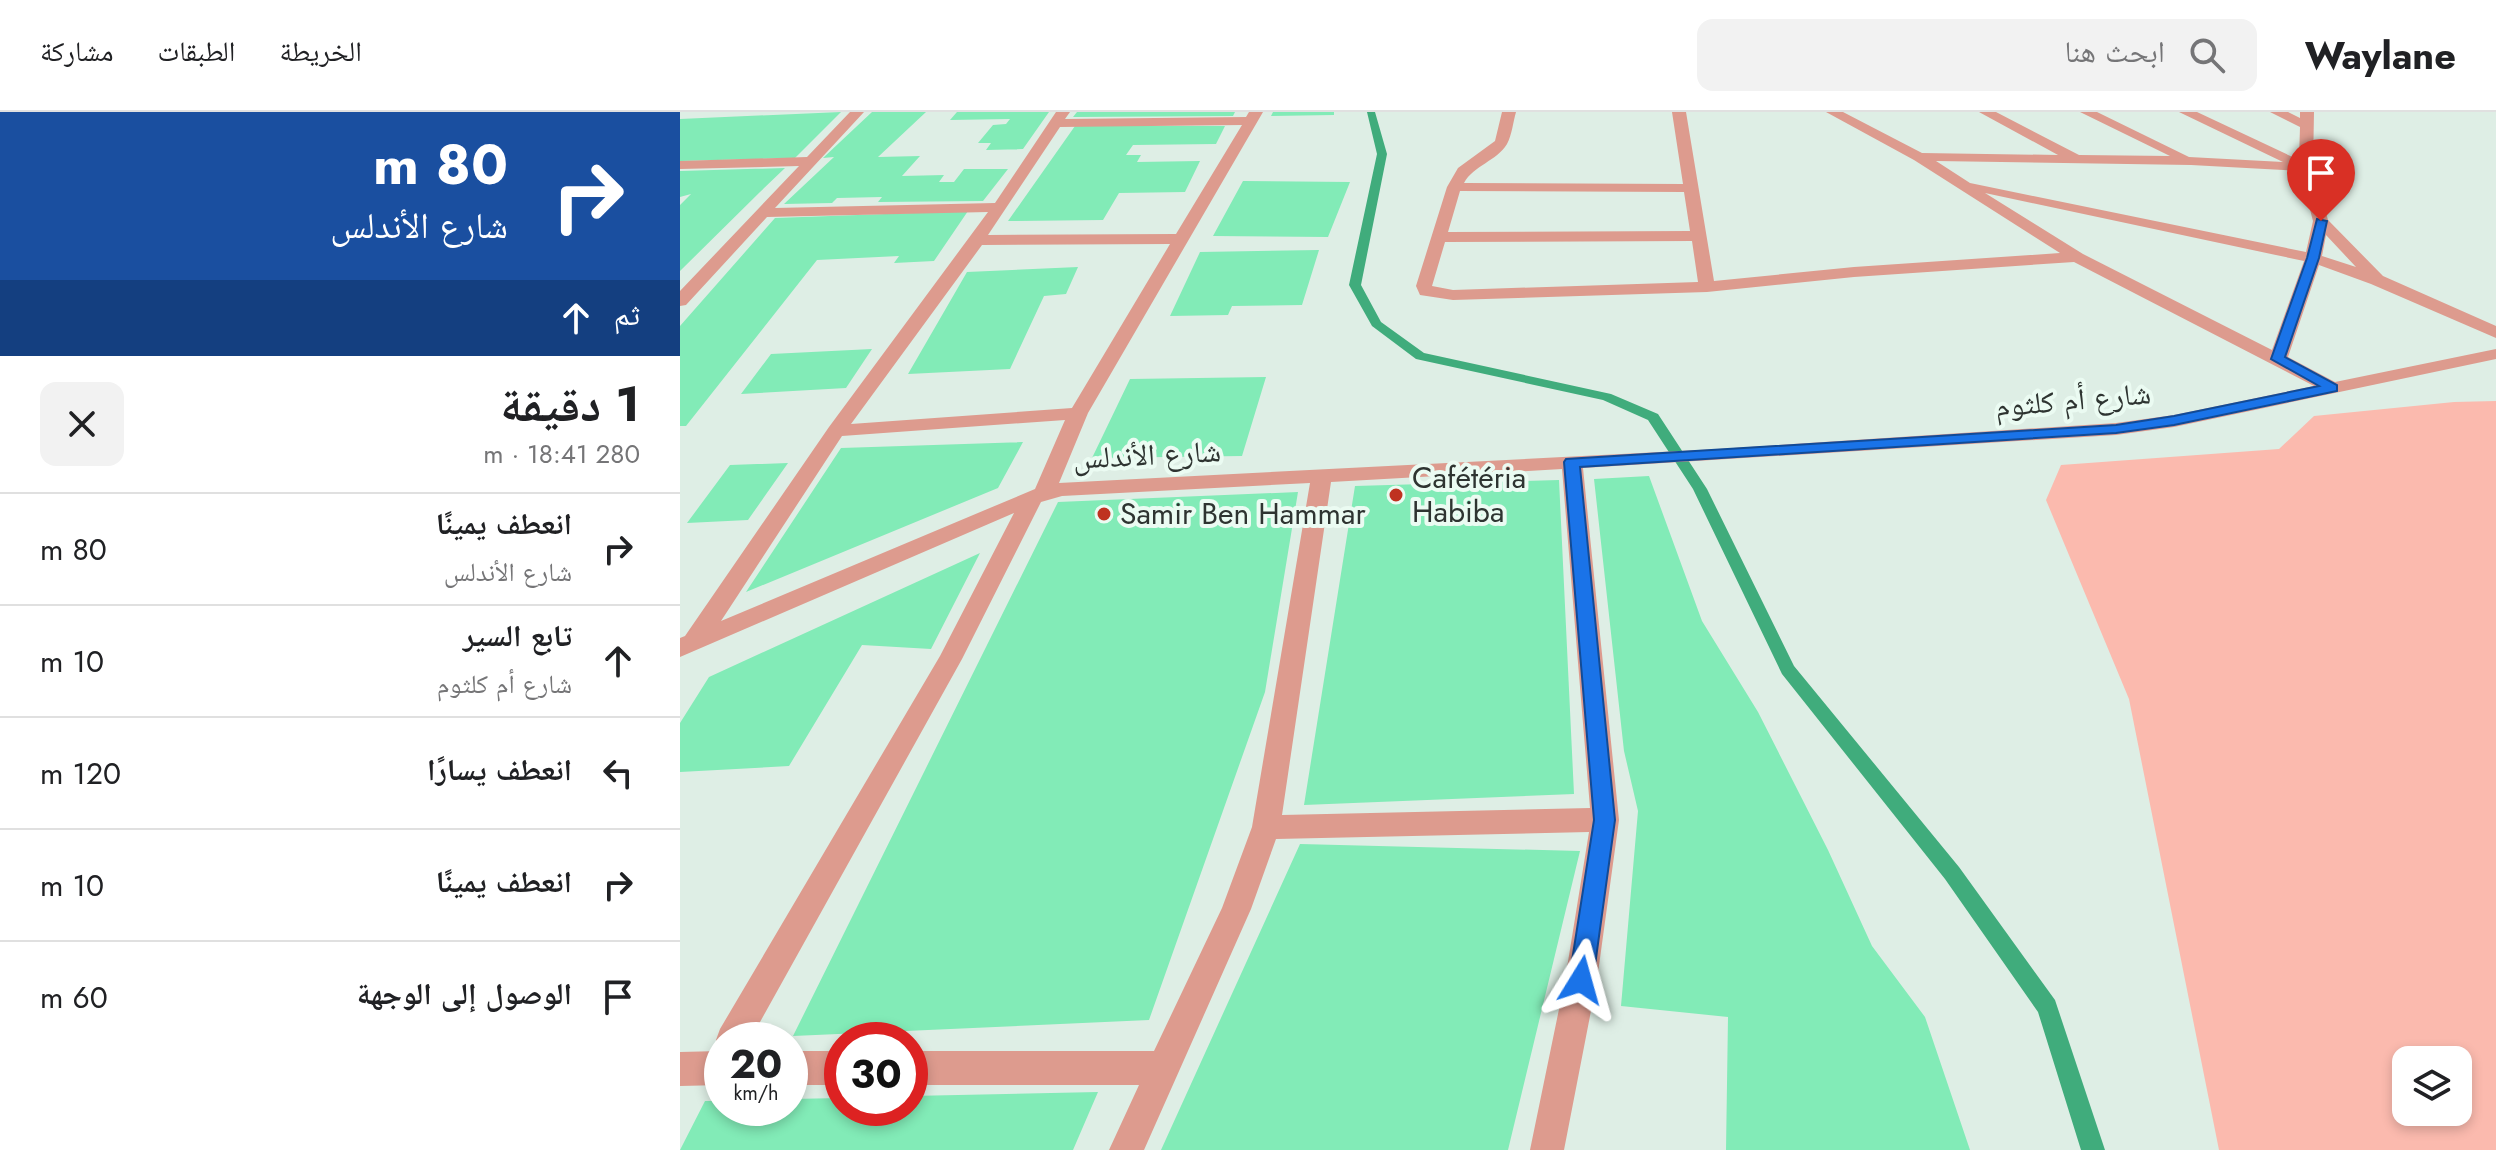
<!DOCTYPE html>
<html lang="ar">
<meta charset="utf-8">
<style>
body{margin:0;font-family:Jost,"Noto Naskh Arabic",sans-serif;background:#f2f2f2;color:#202124;direction:rtl;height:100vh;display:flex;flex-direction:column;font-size:30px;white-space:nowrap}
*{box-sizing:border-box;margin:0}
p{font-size:26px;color:#757577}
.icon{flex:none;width:44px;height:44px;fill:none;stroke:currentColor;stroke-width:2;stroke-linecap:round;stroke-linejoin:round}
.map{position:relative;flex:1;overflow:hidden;direction:ltr}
.details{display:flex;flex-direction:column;background:#fff;width:680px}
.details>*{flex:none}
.hud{background:#1a4fa0;color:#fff;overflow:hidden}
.tools{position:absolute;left:1712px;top:934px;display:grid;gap:16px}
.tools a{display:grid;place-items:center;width:80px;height:80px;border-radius:16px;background:#fff;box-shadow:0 4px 12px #0003;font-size:40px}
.speed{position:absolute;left:24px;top:910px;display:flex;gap:16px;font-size:40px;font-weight:700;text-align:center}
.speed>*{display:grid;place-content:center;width:104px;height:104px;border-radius:50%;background:#fff;box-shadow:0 4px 12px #0003;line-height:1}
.speed small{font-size:20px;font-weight:400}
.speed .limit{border:12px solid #d22;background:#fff;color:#111}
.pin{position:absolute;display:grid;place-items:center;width:68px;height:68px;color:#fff;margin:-82px -34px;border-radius:50% 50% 50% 0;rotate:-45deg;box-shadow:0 0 8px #0007}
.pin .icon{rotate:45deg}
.me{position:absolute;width:88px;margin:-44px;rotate:8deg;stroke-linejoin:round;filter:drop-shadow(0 0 6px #0008)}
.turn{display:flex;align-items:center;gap:28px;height:168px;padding:0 40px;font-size:36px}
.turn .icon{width:104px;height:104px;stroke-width:2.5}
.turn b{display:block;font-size:56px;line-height:68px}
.then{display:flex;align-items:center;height:76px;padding:0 40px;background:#0003;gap:16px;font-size:30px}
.round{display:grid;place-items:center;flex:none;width:84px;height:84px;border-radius:16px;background:#f2f2f2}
.head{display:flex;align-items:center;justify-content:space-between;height:136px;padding:0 40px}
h1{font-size:48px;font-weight:700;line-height:60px}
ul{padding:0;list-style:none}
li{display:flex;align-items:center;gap:24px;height:112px;padding:0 40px;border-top:2px solid #e0e0e0}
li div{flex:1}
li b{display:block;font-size:30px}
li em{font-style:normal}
header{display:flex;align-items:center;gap:48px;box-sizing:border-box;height:112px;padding:0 40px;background:#fff;border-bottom:2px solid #e0e0e0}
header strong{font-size:38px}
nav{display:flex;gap:44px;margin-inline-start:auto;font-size:28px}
.search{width:560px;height:72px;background:#f2f2f2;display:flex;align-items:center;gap:20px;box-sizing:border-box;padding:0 28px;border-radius:16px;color:#757577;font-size:30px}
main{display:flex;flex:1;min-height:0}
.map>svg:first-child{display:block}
</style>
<header>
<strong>Waylane</strong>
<div class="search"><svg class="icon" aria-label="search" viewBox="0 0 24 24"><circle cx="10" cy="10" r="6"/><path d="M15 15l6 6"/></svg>ابحث هنا</div>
<nav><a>الخريطة</a><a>الطبقات</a><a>مشاركة</a></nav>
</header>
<main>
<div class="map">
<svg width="1816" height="1038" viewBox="0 0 1816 1038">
<rect width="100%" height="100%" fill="#deeee5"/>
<!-- green -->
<path fill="#fbbaae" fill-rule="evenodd" d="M1816,289V1038H1539L1449,587L1366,388L1381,353L1599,337L1634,304L1774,290ZM1726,948H1778V1000H1726Z"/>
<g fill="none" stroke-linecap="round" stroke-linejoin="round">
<!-- stream -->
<path fill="#40ac7c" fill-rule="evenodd" d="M687,0H695L707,42L681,173L701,210L744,241L931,282L978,302L1027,377L1114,554L1279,755L1375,888L1425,1038H1401L1358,900L1265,767L1102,562L1013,377L968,308L923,288L736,247L692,214L669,173L697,42Z"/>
</g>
<!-- building -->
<path fill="#82ebb7" d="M161,0L115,46L0,49V7Z
M192,0H246L198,45L240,44L222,64L264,63L259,70H274L284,57H328L303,89L198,90L202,85L157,86L152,91L104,92L154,45L143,46Z
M277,0H369L343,37L306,38L311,31H298L313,13L326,12L330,7L270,8Z
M397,0H555L553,4L393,5Z
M593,0H654V3L591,4Z
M395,14H545L536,32L453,33L446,43H461L457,50L520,49L505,80L439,81L423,108L328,109Z
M105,56L80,80L0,159V93L11,82L0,85V59Z
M563,69L670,70L648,125L533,124Z
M288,99L254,149L214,151L219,144L137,148L6,314H0V214L95,106Z
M639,138L622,193L552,194L548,203L490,204L520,140Z
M398,155L386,182L364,184L330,257L228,262L287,160Z
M192,237L166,276L61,282L91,242Z
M586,265L562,344L412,346L450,267Z
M343,330L318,376L66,480L161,336Z
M108,351L68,408L7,411L50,353Z
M969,364L1022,509L1078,600L1148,738L1192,834L1245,905L1290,1038H1046L1048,905L941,894L958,699L944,639L914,367Z
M879,368L894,682L624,693L675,374Z
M618,380L585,580L469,908L113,924L378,390Z
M300,441L251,537L182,533L109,654L0,660V611L29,565Z
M620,732L900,739L828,1038H481Z
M418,980L393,1038H0L25,989H42V996H110V987L162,986V996H230V984Z"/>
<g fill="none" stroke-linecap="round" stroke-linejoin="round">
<!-- minor -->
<path fill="#dd9b8e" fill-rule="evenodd" d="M170,0H184L95,96L315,91L376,0H390L385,7L566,5L569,0H583L408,301L379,371L1038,337L1436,311L1494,303L1634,274L1394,150L1174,165L1027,180L773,188L740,183L736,174L767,75L778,56L815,29L822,0H836C833,10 832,23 827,32C817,49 794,53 784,71L1003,72L992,0H1006L1034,169L1174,155L1380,141L1234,48L1146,0H1163L1242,41L1378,43L1299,0H1316L1399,43L1490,44L1400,0H1417L1509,45L1603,50L1499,0H1517L1619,48L1620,15L1590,0H1608L1620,6V0H1634L1633,55L1648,108L1703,164L1816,214V226L1691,172L1639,153L1608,245L1655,270L1816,237V247L1494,315L1436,323L903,356L939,708L917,868L884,1038H850L885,868L909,720L596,727L571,797L464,1038H429L459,973H230V939H474L542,796L572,715L630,371L382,384L361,390L282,547L70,928H42V973L0,974V940L40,939L36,928L40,917L260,544L334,401L0,545V526L5,524L149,315L308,100L87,105L6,193L0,194V179L119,54L0,57V49L127,45ZM562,13L496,122L308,123L380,15ZM1256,49L1511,53L1620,59L1633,109L1626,140L1290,71ZM780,79L1004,80L1010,119L768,120ZM1305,81L1624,149L1592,238L1403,142ZM1646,123L1676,155L1642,144ZM1012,129L1018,170L773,178L752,174L765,130ZM490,132L392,296L171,312L302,133ZM385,308L355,377L41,509L162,324ZM882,357L910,696L602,703L651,370Z
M110,939H162V973H110Z"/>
</g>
<!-- route -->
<path fill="#1a73e8" stroke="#114b97" stroke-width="2" d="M1637,107L1647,109L1639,146L1605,245L1657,273V279L1494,313L1436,321L900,355L935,708L913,868L909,876L901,879L893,876L889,868L914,708L884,350L886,347L1436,313L1494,304L1639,274L1591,247L1627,146Z"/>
<!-- markers -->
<g fill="#bf3220" stroke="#ebfbf2" stroke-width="3">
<circle cx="716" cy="383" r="8"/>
<circle cx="424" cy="402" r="8"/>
</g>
<g text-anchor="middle" stroke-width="8" stroke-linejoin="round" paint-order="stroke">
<!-- street labels -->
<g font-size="30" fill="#2e3431" stroke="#ebfbf2">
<text transform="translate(1393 288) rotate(-5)" y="10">شارع أم كلثوم</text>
<text transform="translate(467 343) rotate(-3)" y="10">شارع الأندلس</text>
</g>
<!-- poi labels -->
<g font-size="30" fill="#2e3431" stroke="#ebfbf2" text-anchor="start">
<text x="732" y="376">Cafétéria<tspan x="732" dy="34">Habiba</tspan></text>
<text x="440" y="412">Samir Ben Hammar</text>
</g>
</g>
</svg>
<div class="tools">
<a><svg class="icon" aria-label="layers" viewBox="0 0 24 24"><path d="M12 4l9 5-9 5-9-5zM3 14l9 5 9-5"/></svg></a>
</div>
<div class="speed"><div>20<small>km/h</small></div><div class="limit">30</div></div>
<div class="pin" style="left:1641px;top:109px;background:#d93025"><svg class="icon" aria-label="arrive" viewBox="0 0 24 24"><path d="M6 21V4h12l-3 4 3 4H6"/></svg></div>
<svg class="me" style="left:901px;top:868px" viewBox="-20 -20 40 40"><path d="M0-17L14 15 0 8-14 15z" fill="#1a73e8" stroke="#fff" stroke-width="4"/></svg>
</div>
<section class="details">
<div class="hud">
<div class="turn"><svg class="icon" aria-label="right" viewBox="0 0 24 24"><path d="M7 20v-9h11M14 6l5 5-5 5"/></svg><div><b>80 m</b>شارع الأندلس</div></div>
<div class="then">ثم<svg class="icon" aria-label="ahead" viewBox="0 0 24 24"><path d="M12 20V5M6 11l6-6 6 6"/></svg></div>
</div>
<div class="head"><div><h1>1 دقيقة</h1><p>280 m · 18:41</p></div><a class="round"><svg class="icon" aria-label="close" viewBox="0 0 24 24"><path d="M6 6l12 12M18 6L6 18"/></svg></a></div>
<ul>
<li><svg class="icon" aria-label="right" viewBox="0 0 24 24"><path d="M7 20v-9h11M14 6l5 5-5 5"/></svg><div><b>انعطف يمينًا</b><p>شارع الأندلس</p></div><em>80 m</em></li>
<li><svg class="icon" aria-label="ahead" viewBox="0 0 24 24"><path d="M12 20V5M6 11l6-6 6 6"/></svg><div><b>تابع السير</b><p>شارع أم كلثوم</p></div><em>10 m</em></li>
<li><svg class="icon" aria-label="left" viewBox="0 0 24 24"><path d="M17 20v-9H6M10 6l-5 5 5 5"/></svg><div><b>انعطف يسارًا</b></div><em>120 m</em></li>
<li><svg class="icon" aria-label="right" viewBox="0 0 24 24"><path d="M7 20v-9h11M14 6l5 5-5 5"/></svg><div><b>انعطف يمينًا</b></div><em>10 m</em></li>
<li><svg class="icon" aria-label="arrive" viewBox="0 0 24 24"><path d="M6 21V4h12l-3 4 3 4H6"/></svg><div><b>الوصول إلى الوجهة</b></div><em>60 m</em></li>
</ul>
</section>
</main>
